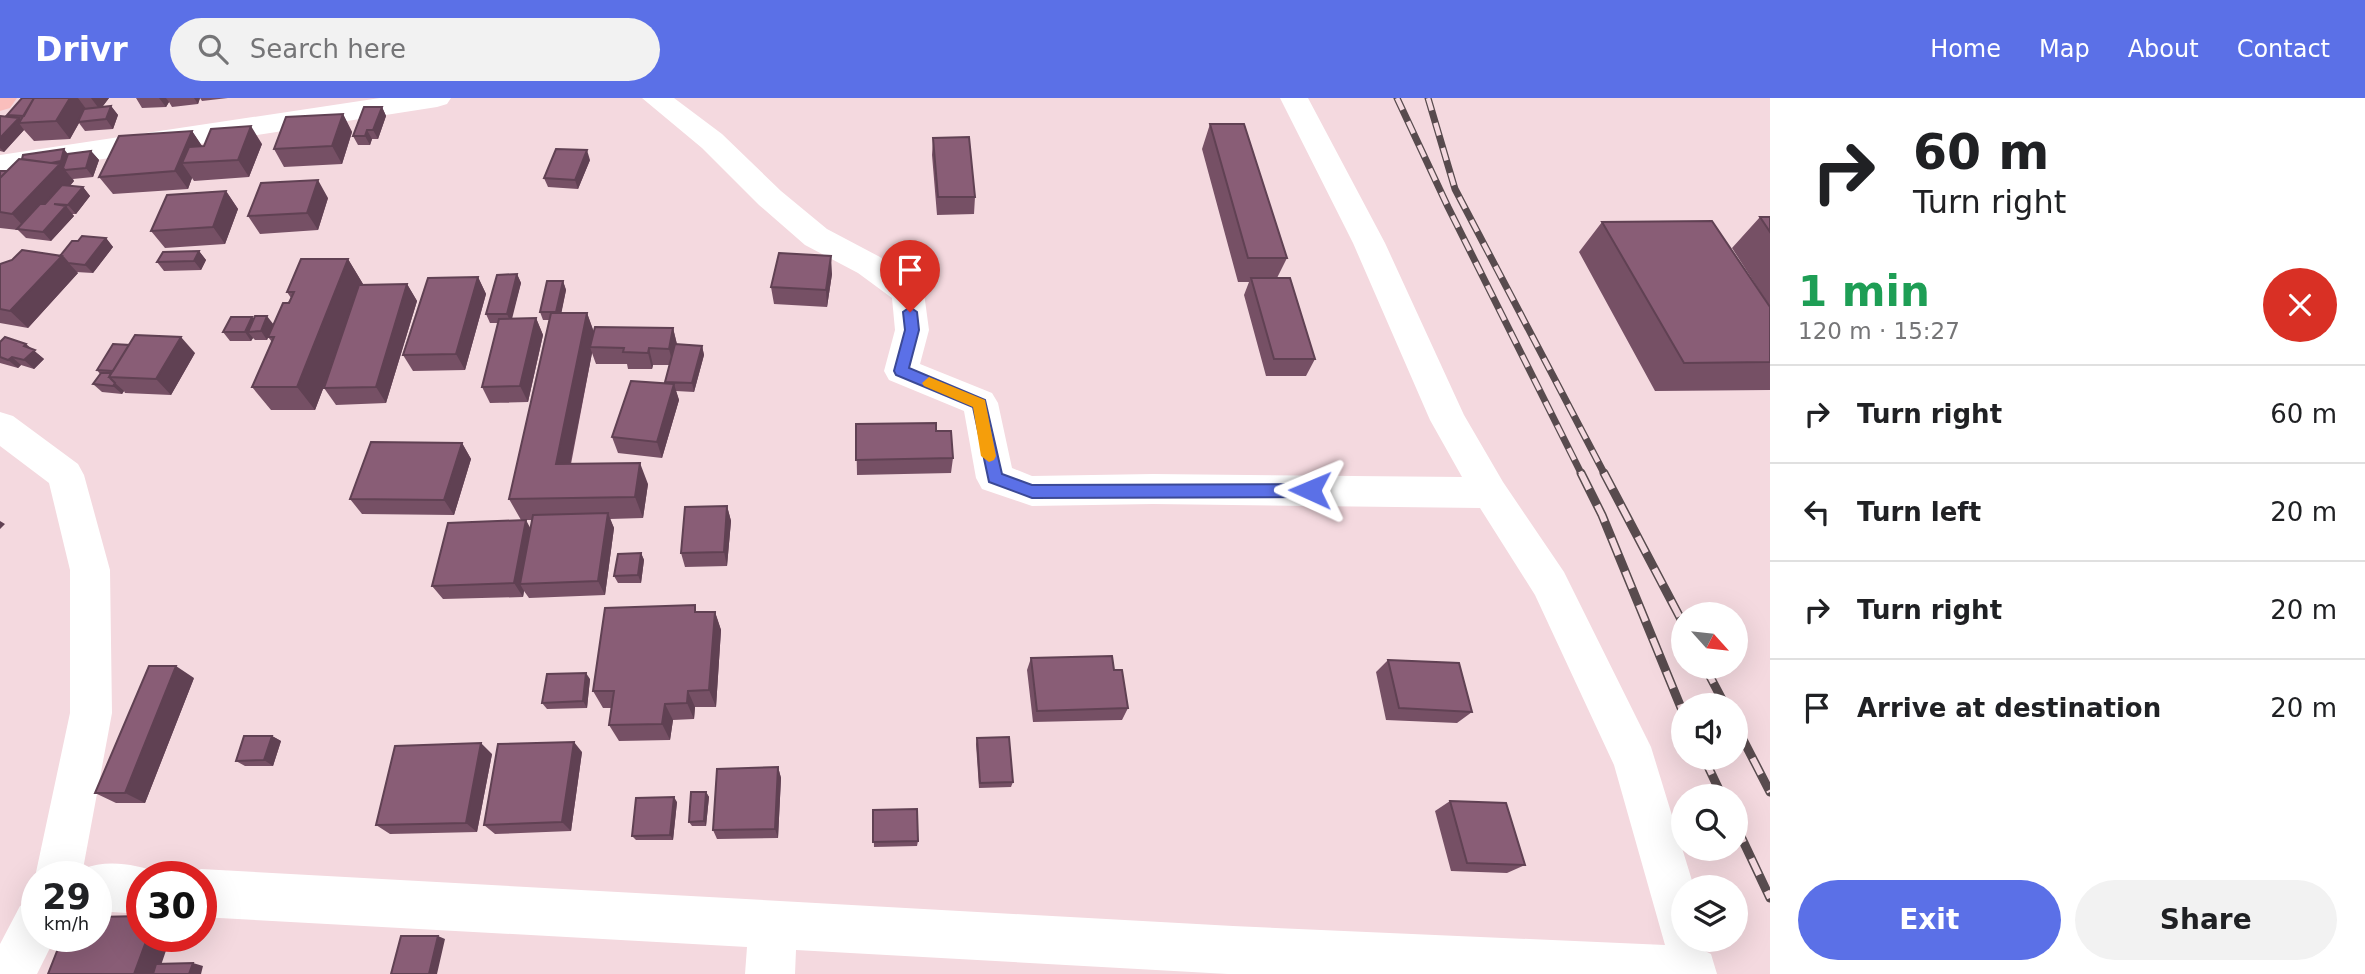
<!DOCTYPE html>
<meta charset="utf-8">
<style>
body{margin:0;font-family:"DejaVu Sans",sans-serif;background:#f2f2f2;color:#202124;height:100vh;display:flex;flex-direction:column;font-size:26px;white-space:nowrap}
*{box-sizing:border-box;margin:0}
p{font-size:23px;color:#757577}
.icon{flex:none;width:38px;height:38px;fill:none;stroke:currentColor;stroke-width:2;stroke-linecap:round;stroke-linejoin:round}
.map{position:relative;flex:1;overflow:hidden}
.panel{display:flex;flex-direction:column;background:#fff;width:595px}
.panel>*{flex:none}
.top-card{background:#fff;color:#202124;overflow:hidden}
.needle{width:46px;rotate:117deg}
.buttons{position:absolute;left:1671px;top:504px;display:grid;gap:14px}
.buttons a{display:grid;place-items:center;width:77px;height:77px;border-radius:50%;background:#fff;box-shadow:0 7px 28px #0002;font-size:35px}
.speed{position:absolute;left:21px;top:763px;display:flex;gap:14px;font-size:35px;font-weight:700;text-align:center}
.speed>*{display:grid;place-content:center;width:91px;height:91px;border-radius:50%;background:#fff;box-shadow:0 7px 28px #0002;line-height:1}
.speed small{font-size:18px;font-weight:400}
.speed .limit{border:10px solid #d22;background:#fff;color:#111}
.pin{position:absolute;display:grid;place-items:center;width:60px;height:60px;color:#fff;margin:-72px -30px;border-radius:50% 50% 50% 0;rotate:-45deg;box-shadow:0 0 7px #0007}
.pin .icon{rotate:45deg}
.me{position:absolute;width:77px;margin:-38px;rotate:271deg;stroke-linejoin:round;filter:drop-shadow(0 0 5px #0008)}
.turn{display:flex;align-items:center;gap:24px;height:147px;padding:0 28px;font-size:32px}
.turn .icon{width:91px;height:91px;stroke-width:2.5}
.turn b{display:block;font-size:49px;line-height:60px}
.round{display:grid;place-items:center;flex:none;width:74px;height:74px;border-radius:37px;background:#f2f2f2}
.summary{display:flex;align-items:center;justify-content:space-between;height:119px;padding:0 28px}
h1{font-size:42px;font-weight:600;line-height:52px;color:#1e9e55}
.action{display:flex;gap:14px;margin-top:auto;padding:14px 28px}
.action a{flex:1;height:80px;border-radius:42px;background:#5b70e7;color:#fff;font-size:28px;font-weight:600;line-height:80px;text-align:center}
.action a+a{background:#f2f2f2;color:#202124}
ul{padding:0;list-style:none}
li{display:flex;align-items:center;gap:21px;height:98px;padding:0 28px;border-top:2px solid #e0e0e0}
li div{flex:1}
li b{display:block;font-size:26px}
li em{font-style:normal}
header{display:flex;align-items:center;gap:42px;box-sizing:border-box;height:98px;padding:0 35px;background:#5b70e7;color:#fff}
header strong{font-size:33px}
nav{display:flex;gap:38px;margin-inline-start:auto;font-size:24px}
.search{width:490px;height:63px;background:#f2f2f2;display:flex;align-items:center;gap:18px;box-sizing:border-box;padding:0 24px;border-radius:38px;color:#757577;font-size:26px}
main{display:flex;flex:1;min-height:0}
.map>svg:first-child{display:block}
</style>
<header>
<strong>Drivr</strong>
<div class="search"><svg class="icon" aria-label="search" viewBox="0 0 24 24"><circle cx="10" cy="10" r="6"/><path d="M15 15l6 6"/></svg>Search here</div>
<nav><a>Home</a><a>Map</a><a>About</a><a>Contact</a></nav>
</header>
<main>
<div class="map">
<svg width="1770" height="876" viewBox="0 0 1770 876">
<rect width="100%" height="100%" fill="#f4d9df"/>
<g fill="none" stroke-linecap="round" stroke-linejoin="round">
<!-- street -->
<path fill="#fff" fill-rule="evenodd" d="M380,0H451L447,6L437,9L0,77V57Z
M642,0H674L722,36L781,93L827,131L880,159L920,187L924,195L929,232L920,266L992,295L998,305L1012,370L1032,378L1153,376L1462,379L1430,322L1353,145L1280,0H1308L1385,145L1464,317L1503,384L1564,474L1651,649L1694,789H1684V842H1705L1701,851L1711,856L1717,876H1228L796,852L795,876H745L747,849L201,819V779H184L201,771L1233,828L1665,847L1614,667L1535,497L1480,410L1153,406L1032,408L982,391L976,380L964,313L889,282L884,273L895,232L892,200L858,175L805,147L759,107L702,50Z
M0,314L13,318L78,366L84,377L110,472L112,615L83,771C106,761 136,766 159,775L160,779H142V816L96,813V779H37V784L35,779L70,615V472L49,385L0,348Z
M37,801V838H55L54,842L37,876H0V846L20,808Z"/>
<!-- highway -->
<path fill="#fabebc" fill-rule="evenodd" d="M0,0H17L10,10L0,13Z"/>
<defs>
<path id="rail-far1" d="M1397,0L1448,109L1582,377
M1428,0L1455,91L1605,377"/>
<path id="rail" d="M1581,375L1602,417L1684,617
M1604,375L1684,527
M1705,569L1725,607
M1736,628L1770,694
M1704,660L1722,698
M1736,728L1770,800"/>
</defs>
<!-- rail-far1 casing -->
<use href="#rail-far1" stroke="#584b4e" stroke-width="7"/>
<!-- rail casing -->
<use href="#rail" stroke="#584b4e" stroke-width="9"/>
<!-- rail-far1 -->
<use href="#rail-far1" stroke="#f4d9df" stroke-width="4.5" stroke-dasharray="13" stroke-linecap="butt"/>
<!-- rail -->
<use href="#rail" stroke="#f4d9df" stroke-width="6" stroke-dasharray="18" stroke-linecap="butt"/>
</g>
<!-- wall -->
<path fill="#765065" d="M22,0H109L102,9L111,8L118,17L113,31L85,33L79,25L70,41L34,43L24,32L4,54L0,53V18L9,19L7,17Z
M136,0H228L202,3L200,0L198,6L172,9L169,4L166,9L142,10Z
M382,9L386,18L378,41H372L370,47H358L353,38Z
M343,16L352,34L342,66L284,69L274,51Z
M1210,26L1287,160L1277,180L1315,261L1306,278H1266L1244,197L1249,184H1238L1202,51Z
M192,33L202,48L262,46L249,79L194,83L192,80L188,91L113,96L99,79Z
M933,40L975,99L974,116L937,117L932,57Z
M91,53L99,62L93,79L73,81L74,83L70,88L83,89L90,98L76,116H72L74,118L51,143L26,140L18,132L0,130V73H7L22,61Z
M590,62L578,91L548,89L544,80Z
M226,93L238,111L225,146L165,150L151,133Z
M328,100L318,132L260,136L248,118Z
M1760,119H1770V209L1732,150Z
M1602,124L1770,209V292L1655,293L1579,154Z
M106,140L113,149L93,175L76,174L78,175L28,230L0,225V166L60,158L78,143Z
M199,153L206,162L201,172L164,173L157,164Z
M348,161L363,186L362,187L407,186L417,203L386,305L336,307L324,290L335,259L315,312H271L252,289L272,244L268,239L267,242H255L253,240L251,243H230L223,234L252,219L254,221L273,226L291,200L287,194Z
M517,176L521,185L511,221L536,220L543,237L528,304L490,305L482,289L498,225H490L486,216Z
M832,176L827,209L774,206L771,189Z
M478,179L486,196L465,272L413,273L403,257Z
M563,183L566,192L561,215H587L594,234L673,230L677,246L702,248L704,257L694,294L676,293L679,302L662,360L618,355L612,339L666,286L665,284L670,267H653L652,271H628L627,266H596L592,255L571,366L648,386L643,420L610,421L614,430L605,497L529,500L524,493L523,499L443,501L432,488L530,430L532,422H521L509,401L550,222H543L540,214Z
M0,244L32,251L44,261L34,271L21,267L18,270L0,265Z
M195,255L171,297L125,295L124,293L122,296L102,294L93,286L100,276L97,272Z
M856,326L936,333L953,360L951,375L857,377Z
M462,345L471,361L454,417L362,416L350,401Z
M727,408L731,423L727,468L685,469L681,455Z
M641,455L644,462L641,485H618L614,478Z
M698,514H715L721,532L716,609H695L694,621L673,622L670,642L619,643L609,627L612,610H603L593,593Z
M1031,560L1114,572L1128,610L1122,622L1033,624L1027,572Z
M1388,562L1472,614L1457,625L1386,622L1376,574Z
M194,580L145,705H116L95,695Z
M590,581L587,610L547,611L542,605Z
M272,638L281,643L273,668H245L236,663Z
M977,640L1013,684L1011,689L979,690L976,646Z
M582,654L571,733L495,736L484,727Z
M492,656L477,734L390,736L376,727Z
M778,669L781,680L778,740L717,741L713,732Z
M706,694L709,699L706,728H692L689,724Z
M1450,703L1525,767L1507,775L1451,773L1435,713Z
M677,704L673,742H636L632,738Z
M873,712L918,743L917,748L874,749Z"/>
<!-- shaded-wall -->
<path fill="#604153" d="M70,0H78L87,12L78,24L79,25L70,41L56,23Z
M91,0H109L100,12Z
M159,0H166L169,4L166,9Z
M194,0H200L198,6Z
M111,8L118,17L113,31L106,21Z
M382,9L386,18L378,41L373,32Z
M343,16L352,34L342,66L332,48Z
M19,20L24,25H19L24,32L4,54L0,50V40Z
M251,28L262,46L249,79L238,62Z
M367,32L372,41L370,47L365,38Z
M192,33L204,51L182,65L192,80L188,91L175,73Z
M64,51L71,60L68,72H65L74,83L28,133L12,116L27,79Z
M587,52L590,62L578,91L575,82Z
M91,53L99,62L93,79L86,70Z
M318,82L328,100L318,132L307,115Z
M83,89L90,98L76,116L68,107Z
M226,93L238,111L225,146L213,129Z
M66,108L74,118L51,143L43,134Z
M106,140L113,149L93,175L85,167Z
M199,153L206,162L201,172L194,163Z
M62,158L78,175L28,230L10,213Z
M831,158L832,176L827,209L826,192Z
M348,161L363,186L315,312L297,289Z
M517,176L521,185L511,225L507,216Z
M478,179L486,196L465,272L456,256Z
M563,183L566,192L560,222L556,214Z
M407,186L417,203L386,305L376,289Z
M587,215L595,238L590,249L592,255L566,387L556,366Z
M267,218L274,227L267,242L261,233Z
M252,219L259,228L248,234L253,240L251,243L245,234Z
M536,220L543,237L528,304L520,288Z
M673,230L677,247L673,267L669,251Z
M181,239L195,255L171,297L156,281Z
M26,246L44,261L34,271L24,262V248Z
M702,248L704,257L694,294L692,285Z
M649,250L653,267L652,271L648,255Z
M12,259L21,267L18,270L8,262Z
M115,285L124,293L122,296L113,288Z
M674,286L679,302L662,360L657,344Z
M462,345L471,361L454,417L444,402Z
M640,365L648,386L643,420L635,399Z
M727,408L731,423L727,468L724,454Z
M608,415L614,430L605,497L598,483Z
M526,422L534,437L520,486L524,493L523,499L514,485Z
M0,423L5,426L0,431Z
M641,455L644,462L641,485L638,477Z
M715,514L721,532L716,609L709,592Z
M176,568L194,580L145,705L125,695Z
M586,575L590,581L587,610L583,603Z
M688,593L695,609L694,621L687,605Z
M665,606L673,622L670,642L662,626Z
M272,638L281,643L273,668L264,662Z
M574,644L582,654L571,733L562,724Z
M481,645L492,656L477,734L466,725Z
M778,669L781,680L778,740L775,731Z
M706,694L709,699L706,728L704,723Z
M674,699L677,704L673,742L670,737Z
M148,838H171L158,876H134Z
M438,838L445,841L437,876H429Z
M193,865L203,868L201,876H189Z"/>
<!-- building -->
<path fill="#895d76" stroke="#604153" stroke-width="2" d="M22,0H34L24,18L7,17Z
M34,0H70L56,23L19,25Z
M111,8L106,21L78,24L84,11Z
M364,9H382L373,32H367L365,38H353Z
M343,16L332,48L274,51L286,19Z
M0,18L19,20L0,40Z
M1210,26H1244L1287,160H1248Z
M251,28L238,62L182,65L189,49L204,48L211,31Z
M192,33L175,73L99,79L119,38Z
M969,39L975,99H938L933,40Z
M64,51L61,63L51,65L22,61L23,57Z
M556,51L587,52L575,82L544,80Z
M91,53L86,70L65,72L63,70L68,56Z
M19,61L60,66L12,116L0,114V80Z
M0,73H7L0,80Z
M318,82L307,115L248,118L261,85Z
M62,87L83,89L68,107L54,106L66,108L43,134L17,131L40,106H45Z
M226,93L213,129L151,133L167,97Z
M1760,119H1770V134Z
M1712,123L1770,209V264L1684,265L1602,124Z
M82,138L106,140L85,167L68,165L62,158H60L72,143H78Z
M22,152L62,158L10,213L0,211V166L12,162Z
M199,153L194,163L157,164L163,154Z
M779,155L831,158L826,192L771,189Z
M301,161H348L297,289H252L274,239H268L283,205H289L294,194H287Z
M517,176L507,216H486L497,177Z
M478,179L456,256L403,257L428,180Z
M1251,180H1290L1315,261H1274Z
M547,183H563L556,214H540Z
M407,186L376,289L324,290L359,187Z
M551,215H587L556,366L640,365L635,399L509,401Z
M255,218H267L261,233L248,234Z
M231,219H252L245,234H223Z
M536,220L520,288L482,289L499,221Z
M595,229L673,230L669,251L649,250L648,255L623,254L624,250L590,249Z
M135,237L181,239L156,281L109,279Z
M5,239L26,246L24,248L35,252L24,262L12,259L8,262L0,259V244Z
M113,246L129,247L113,273L97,272Z
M675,246L702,248L692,285L665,284Z
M101,275H111L109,279L115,285L113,288L93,286Z
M631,283L674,286L657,344L612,339Z
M936,325V333H951L953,360L856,362V326Z
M371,344L462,345L444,402L350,401Z
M727,408L724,454L681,455L685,409Z
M608,415L598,483L520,486L533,417Z
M526,422L514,485L432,488L448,425Z
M641,455L638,477L614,478L618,456Z
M695,507V514H715L709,592L688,593L687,605L665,606L662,626L609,627L614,593H593L605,510Z
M1112,558L1114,572H1122L1128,610L1037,613L1031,560Z
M1388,562L1459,565L1472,614L1399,610Z
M149,568H176L125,695H95Z
M586,575L583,603L542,605L547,576Z
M244,638H272L264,662L236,663Z
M1009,639L1013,684L980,685L977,640Z
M574,644L562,724L484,727L498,646Z
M481,645L466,725L376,727L395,648Z
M778,669L775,731L713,732L717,671Z
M691,694H706L704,723L689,724Z
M674,699L670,737L632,738L636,700Z
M1450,703L1506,705L1525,767L1467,765Z
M917,711L918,743L873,744V712Z
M142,818V838H148L134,876H48L63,838H96V819Z
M401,838H438L429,876H391Z
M193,865L189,876H153L156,866Z"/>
<!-- route -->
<path fill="#5b70e7" stroke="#3b4996" stroke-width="2" d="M910,209L917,214L919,232L909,270L985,302L1002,376L1032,387L1310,386L1317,392L1310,399L1032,400L989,384L973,309L896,277L894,273L905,232L903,214Z"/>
<!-- slow -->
<path fill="#f59e0b" d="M929,279L985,302L996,358L994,362L989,364L981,358L973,309L924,288L922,285Z"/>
</svg>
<div class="buttons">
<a><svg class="needle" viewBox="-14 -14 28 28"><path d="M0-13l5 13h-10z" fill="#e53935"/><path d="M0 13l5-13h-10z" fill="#757577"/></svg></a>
<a><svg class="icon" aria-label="sound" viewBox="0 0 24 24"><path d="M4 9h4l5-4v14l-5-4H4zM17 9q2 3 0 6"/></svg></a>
<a><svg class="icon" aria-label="search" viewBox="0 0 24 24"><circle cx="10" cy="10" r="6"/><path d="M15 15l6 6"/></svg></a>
<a><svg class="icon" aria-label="layers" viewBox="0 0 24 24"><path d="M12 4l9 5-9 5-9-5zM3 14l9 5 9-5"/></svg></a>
</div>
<div class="speed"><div>29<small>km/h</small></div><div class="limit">30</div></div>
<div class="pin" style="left:910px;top:214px;background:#d93025"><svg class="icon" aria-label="arrive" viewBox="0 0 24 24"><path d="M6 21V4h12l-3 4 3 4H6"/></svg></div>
<svg class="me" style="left:1310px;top:392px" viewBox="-20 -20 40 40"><path d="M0-17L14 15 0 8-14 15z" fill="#5b70e7" stroke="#fff" stroke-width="4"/></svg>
</div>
<section class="panel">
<div class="top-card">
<div class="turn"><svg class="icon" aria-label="right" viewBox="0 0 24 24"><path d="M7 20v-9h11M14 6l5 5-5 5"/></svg><div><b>60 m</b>Turn right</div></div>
</div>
<div class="summary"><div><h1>1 min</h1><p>120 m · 15:27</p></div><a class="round" style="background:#d93025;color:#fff"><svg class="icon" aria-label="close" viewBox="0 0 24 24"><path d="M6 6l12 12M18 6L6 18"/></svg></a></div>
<ul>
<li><svg class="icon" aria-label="right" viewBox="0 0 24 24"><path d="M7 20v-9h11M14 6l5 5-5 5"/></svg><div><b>Turn right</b></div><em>60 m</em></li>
<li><svg class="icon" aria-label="left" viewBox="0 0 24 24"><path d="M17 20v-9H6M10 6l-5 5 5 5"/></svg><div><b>Turn left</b></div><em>20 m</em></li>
<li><svg class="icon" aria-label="right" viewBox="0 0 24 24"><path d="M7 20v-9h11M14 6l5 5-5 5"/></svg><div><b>Turn right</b></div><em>20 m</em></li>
<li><svg class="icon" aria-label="arrive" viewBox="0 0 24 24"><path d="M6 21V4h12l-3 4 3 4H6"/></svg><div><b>Arrive at destination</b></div><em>20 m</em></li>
</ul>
<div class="action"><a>Exit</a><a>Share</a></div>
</section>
</main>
